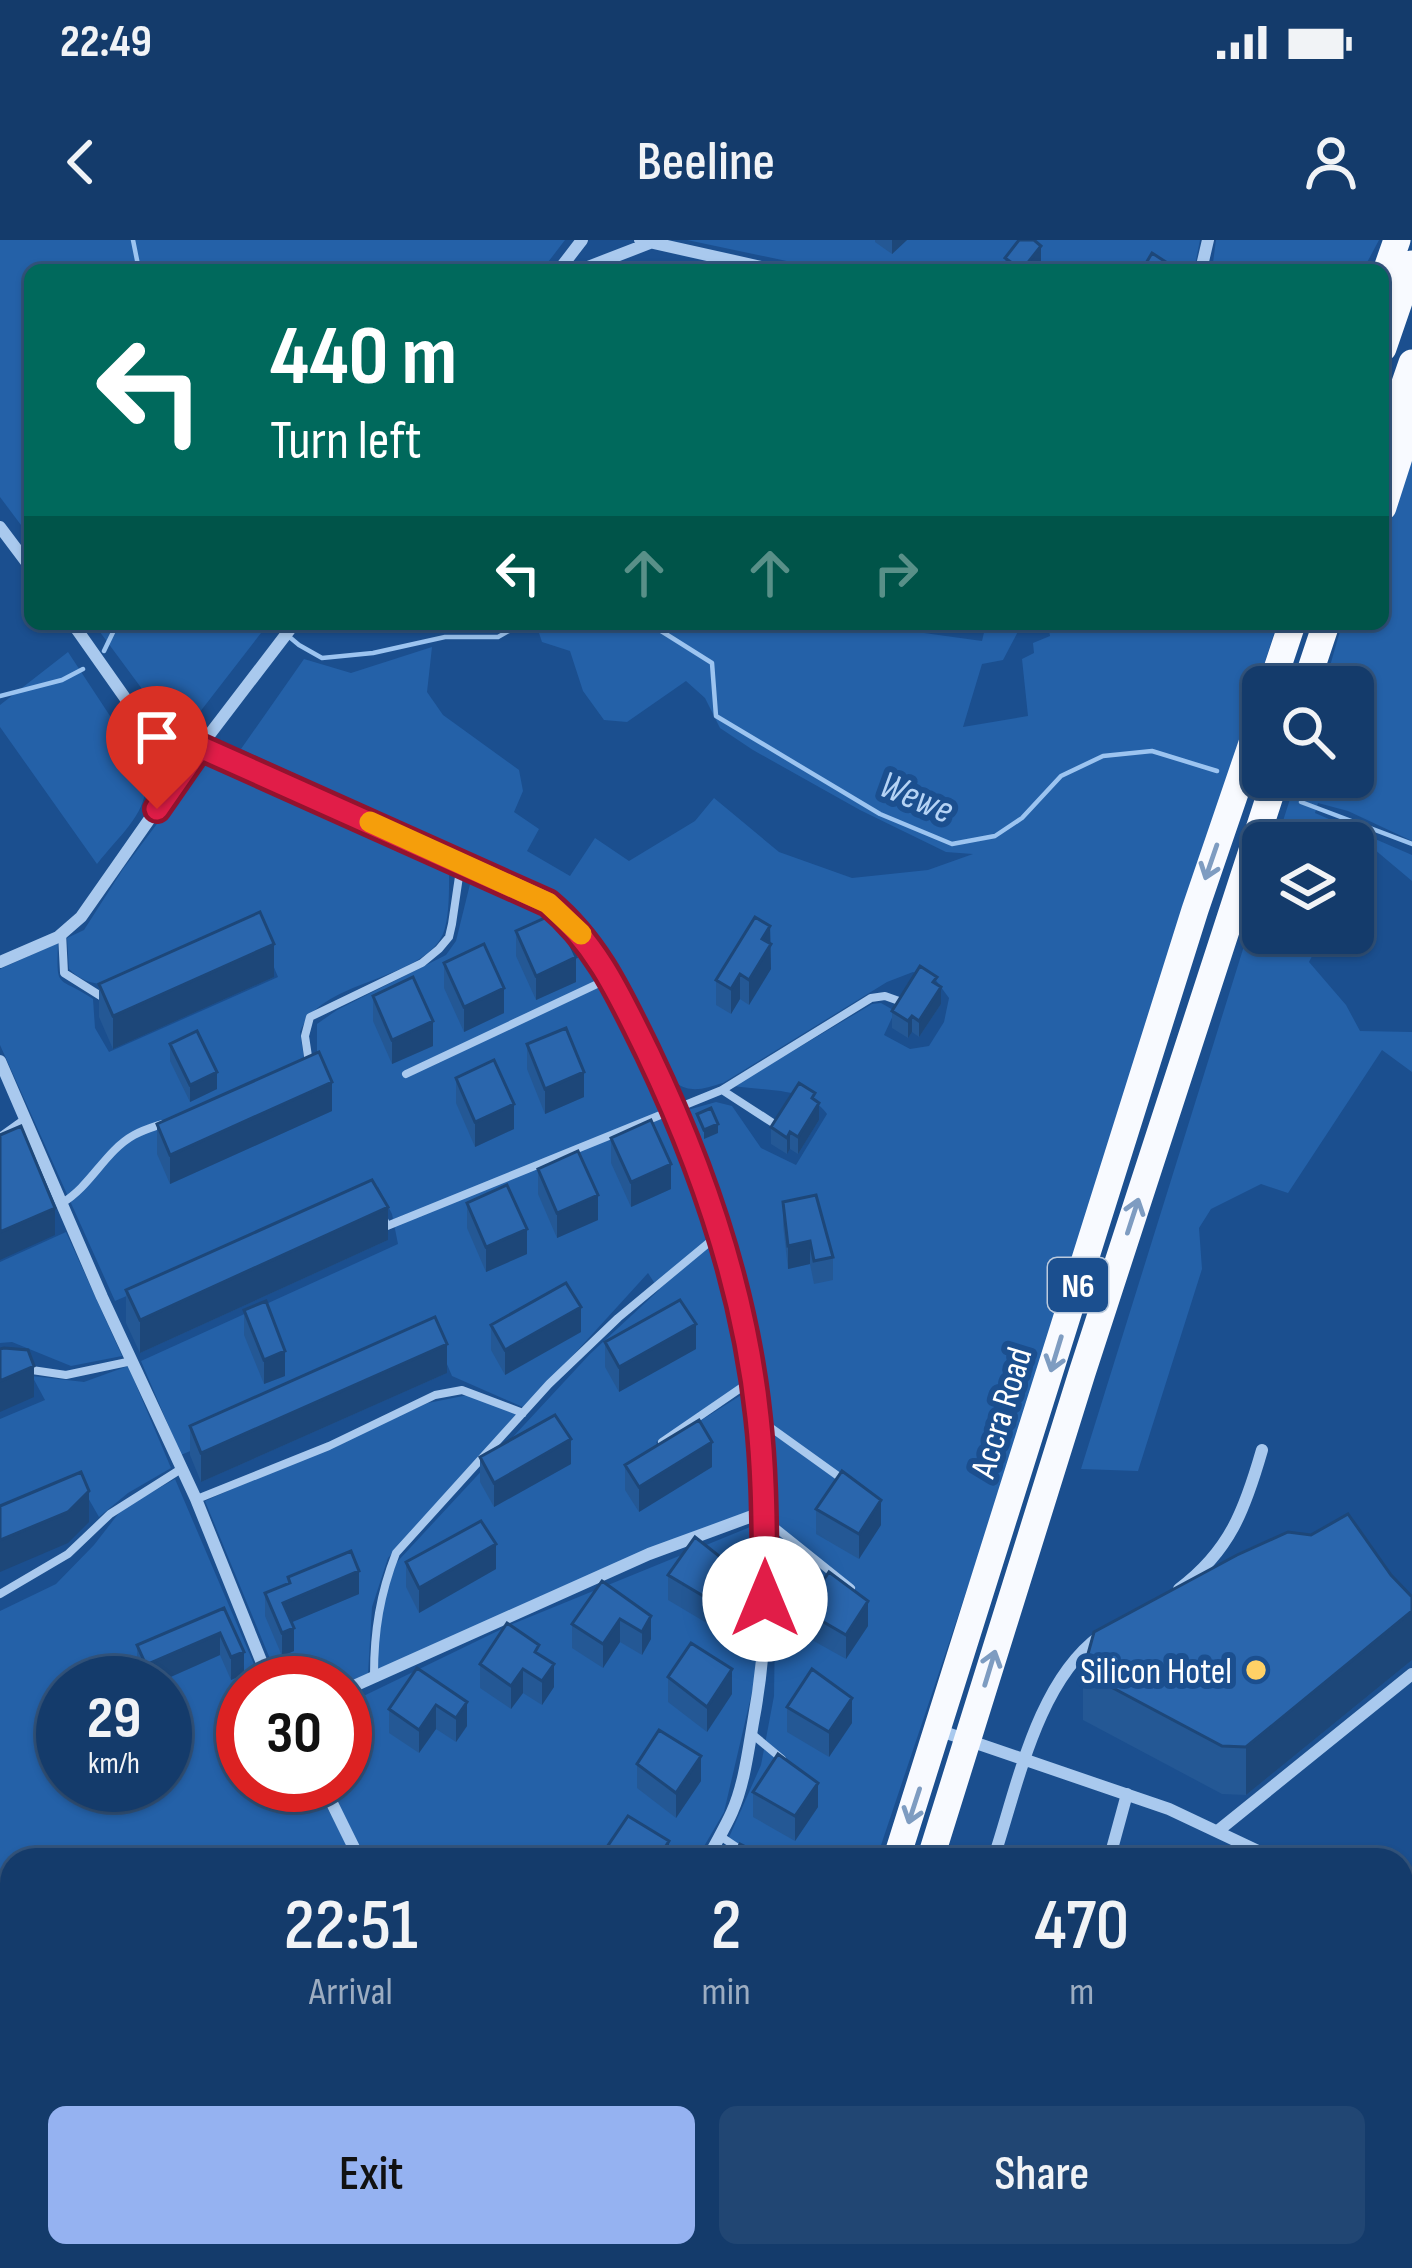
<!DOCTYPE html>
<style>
body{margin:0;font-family:"Sofia Sans Condensed",sans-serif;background:#214673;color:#f1f3f6;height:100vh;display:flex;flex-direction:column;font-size:45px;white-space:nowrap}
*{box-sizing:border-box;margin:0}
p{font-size:39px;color:#9dadc1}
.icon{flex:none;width:66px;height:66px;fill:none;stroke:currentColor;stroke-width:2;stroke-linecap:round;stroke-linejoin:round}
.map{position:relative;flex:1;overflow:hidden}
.sheet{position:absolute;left:0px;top:1608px;width:1413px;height:420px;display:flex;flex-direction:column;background:#143b6b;border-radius:36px 36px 0 0;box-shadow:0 3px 9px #0004,0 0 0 3px #33557e}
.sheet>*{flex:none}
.banner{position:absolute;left:24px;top:24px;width:1365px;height:366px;border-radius:18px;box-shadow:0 3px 9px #0004,0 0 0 3px #33557e;background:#00695c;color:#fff;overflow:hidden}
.fabs{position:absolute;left:1242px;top:426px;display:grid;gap:24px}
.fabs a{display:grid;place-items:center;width:132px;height:132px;border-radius:18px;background:#143b6b;box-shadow:0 3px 9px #0004,0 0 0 3px #33557e;font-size:60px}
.speed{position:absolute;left:36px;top:1416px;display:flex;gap:24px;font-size:60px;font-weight:700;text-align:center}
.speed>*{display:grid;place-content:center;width:156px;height:156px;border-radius:50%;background:#143b6b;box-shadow:0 3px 9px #0004,0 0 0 3px #33557e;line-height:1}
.speed small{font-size:30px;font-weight:400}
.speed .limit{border:18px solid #d22;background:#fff;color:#111}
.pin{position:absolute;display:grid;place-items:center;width:102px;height:102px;color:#fff;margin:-123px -51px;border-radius:50% 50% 50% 0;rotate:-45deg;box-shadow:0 0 12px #0007}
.pin .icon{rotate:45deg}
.me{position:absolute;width:132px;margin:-66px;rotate:0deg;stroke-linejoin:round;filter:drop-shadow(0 0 9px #0008)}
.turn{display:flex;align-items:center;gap:42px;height:252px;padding:0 48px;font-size:54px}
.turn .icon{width:156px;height:156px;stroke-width:2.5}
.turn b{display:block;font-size:84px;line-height:102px}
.lanes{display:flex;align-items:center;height:114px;padding:0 48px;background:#0003;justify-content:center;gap:60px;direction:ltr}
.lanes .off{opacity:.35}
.eta{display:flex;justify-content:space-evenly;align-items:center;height:204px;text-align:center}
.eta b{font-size:72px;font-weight:600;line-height:84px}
.primary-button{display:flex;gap:24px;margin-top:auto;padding:24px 48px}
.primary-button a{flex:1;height:138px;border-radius:18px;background:#95b2f1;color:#111;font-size:48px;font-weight:600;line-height:138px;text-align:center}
.primary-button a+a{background:#214673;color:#f1f3f6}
.status{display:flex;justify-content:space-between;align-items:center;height:84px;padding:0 60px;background:#143b6b;direction:ltr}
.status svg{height:33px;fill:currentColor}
header{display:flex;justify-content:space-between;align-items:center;height:156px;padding:0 48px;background:#143b6b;font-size:54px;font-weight:600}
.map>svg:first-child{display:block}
</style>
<div class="status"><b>22:49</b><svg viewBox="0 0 49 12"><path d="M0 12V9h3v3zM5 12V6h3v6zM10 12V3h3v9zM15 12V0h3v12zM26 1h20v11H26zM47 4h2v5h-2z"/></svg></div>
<header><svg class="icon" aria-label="back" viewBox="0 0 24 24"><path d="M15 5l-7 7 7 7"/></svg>Beeline<svg class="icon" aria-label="person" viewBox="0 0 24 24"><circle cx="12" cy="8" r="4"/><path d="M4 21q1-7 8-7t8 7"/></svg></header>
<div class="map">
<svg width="1412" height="2028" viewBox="0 0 1412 2028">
<rect width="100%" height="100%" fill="#1b4f8f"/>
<!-- green -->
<path fill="#2461a8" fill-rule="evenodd" d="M0,0H565L542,30H30V297L0,257Z
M687,0H1200L1194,30H829Z
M1216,0H1379L1363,30H1212Z
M1412,200V601L1348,571L1318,563L1315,573L1412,615V641L1368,604L1353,623V603H1276L1297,537H1353V447H1324L1342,384H1383V291Z
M94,384H268L179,499Z
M536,384H859L982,401L986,384H1022L1003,420L982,424L963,487L1028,476L1022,419L1034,413L1033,403L1050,396L1048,384H1277L1035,1147L876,1620H719L761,1525L774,1456L776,1317L770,1180L762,1128L740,1035L684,871L716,862L732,866L761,908L796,925L827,874C809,847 764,851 734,846L872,764L881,763L895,771L884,795L910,809L929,806L944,782L949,758L935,739L913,732L887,742L723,843C705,848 692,854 676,843C640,768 621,710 556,654L241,509L304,419L351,433L432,407L427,452L443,475L519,530L523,551L514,572L539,589L527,611L570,636L595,598L629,621L695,581L714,558L779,612L852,638L928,630L973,614L946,612L860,570L753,510L720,488L705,458L686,441L627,482L604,480L583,451L570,411L542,402Z
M68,412L137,517C163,562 124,589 97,624L0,487V465Z
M205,520L444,622L449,628C449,646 450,677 443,694C421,742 319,739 300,792L304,818L317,816V784L337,770L446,715L456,701L472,636L550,673L581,704L626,783L692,937L745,1141L656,1202L659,1207L746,1152L756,1268L378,1430C377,1391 382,1358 397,1322L590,1114L659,1050L648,1033L525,1168L452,1136L438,1103L181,1215L141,1121L398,1004L392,974L378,947L115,1061L0,805V729L58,703C56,752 58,735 93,759L95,788L109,812L278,737L261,696L227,704L197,699C166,725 106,767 69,729L67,698L84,690L123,629Z
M1263,645V693H1324L1309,722L1346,765L1360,791L1412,792V832L1382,810L1288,953L1261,944L1211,969L1199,988L1202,1029L1138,1231L1081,1229Z
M66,992L122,1116L71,1126L12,1102L0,1103V1022Z
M128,1126L171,1228L128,1253L99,1277L87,1256L0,1291V1179L45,1160L32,1136L84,1142Z
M468,1155L519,1173L388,1318L372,1367L368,1434L345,1444L280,1443L205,1261L428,1163Z
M175,1239L262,1443H243V1545H315L355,1620H12V1710L0,1699V1371L56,1344L94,1305L122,1269ZM63,1443H165V1545H63Z
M760,1283L762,1386L756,1435L724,1572L696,1620H367L325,1545H345V1465L510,1385Z
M12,1767V2016H63L51,2028H0V1785Z
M107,2016H177L182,2025L92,2028Z
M326,2016H557L554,2028H329Z
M637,2016H758L754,2028H701Z"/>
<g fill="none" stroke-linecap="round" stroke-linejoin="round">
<!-- stream -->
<path stroke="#9cc4f0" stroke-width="4.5" d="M133,0L139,30
M274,384L299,405L322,418L373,413L445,397H498L521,384
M650,384L712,423L716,476L880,574L952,604L995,596L1022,578L1061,536L1103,516L1152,511L1217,531
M104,411L117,384
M0,456L62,440L83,429
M1301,562L1412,604"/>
<!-- service -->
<path stroke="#a9c9ee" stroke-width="8" d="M62,693L64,733L107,760
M309,823L305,796L310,777L422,723L439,709L449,697L452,684L461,623
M406,834L610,738
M722,850L773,883
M0,897L25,879
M62,963C91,946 105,911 134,895C143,890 153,887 162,884
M383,977L387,986L722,850L871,758L885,756L899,761
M25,1129L66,1135L132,1121
M760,1180L845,1241
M662,1202L751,1141
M197,1259L329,1206L435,1155L462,1150L523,1173
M766,1280L851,1348
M0,1354L68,1314L110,1274L181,1229
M374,1435C374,1391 380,1354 396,1313L549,1144L618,1078L718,995
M752,1494L782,1519
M720,1596L756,1620
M0,1717L12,1728
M264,2016L270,2028
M317,2016L322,2028
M77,2028L88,2016
M195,2028L199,2016"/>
<!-- minor -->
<path stroke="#a9c9ee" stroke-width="12" d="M640,0L775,30
M559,30L582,0
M580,30L650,3
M1201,30L1208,0
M0,287L30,327
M73,384L180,536
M200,507L547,663C599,706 623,761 651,820C704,931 744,1054 758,1176C760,1194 758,1212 760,1230C768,1315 769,1399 753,1483C748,1512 744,1545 732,1572C725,1588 715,1604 707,1620
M0,722L58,697L81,677L200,507L294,384
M0,821L102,1057L196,1259L270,1443
M1179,1349C1230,1311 1245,1269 1262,1210
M345,1450L649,1314L766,1271
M938,1490L1169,1569L1277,1620
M323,1545L360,1620
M1219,1590L1412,1434
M993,1620C1017,1549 1036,1443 1100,1396
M1109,1620L1127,1554
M1401,1693L1412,1700
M1401,1874L1412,1877
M936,2016L972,2028
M860,2028L864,2016
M987,2028L991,2016"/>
<!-- trunk -->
<path stroke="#f8faff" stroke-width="27" d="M1383,40L1397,0
M1383,108L1412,24
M1386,198L1412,123
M1383,267L1412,177
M1271,447L1292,384
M1305,447L1326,384
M896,1620L1195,670L1263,471
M930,1620L1082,1133L1276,537
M766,2028L770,2016
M801,2028L805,2016"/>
</g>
<!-- wall -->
<path fill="#245895" d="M875,0H907L892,14L875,2Z
M1005,18L1041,23L1035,30H1005Z
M770,686L771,729L749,765L740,759L731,774L716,765V740Z
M516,691L576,742L536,760L516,716Z
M444,723L504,773L464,792L444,748Z
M274,737L113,809L99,777V744Z
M937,744L941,764L919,797L912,792L908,798L892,788V771Z
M373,756L433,806L392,824L373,781Z
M170,804L217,849L190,862L170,821Z
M527,804L584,857L545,874L527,829Z
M456,838L514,889L475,907L456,863Z
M332,871L170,944L157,914V884Z
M819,880L798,914L790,909L787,914L771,904V887Z
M611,898L671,949L631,967L611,923Z
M538,929L598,980L557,998L538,954Z
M783,962L833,1017V1040L814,1044L810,1024L788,1029L783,985Z
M467,963L527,1014L486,1032L467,988Z
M388,1000L140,1113L126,1083V1050Z
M244,1070L285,1136L264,1144L244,1095Z
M491,1085L581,1092L505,1135L491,1110Z
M605,1102L696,1109L619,1152L605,1127Z
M447,1133L201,1242L190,1215V1186Z
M480,1217L571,1224L494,1267L480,1242Z
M625,1225L712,1227L639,1272L625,1250Z
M816,1269L881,1285L859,1319L816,1294Z
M406,1322L496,1329L419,1373L406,1347Z
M668,1335L733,1352L710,1385L668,1360Z
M1391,1335L1412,1357V1420L1246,1555L1222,1554L1083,1480V1432Z
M288,1337L359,1354L291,1382L294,1411L282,1416L265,1376V1353L288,1344Z
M602,1341L651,1399L642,1415L620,1402L603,1428L572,1408V1384Z
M224,1368L244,1434L231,1440L220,1415L157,1443H144L137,1427V1405Z
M803,1370L868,1386L846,1419L803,1395Z
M539,1414L554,1447L542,1465L523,1453L511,1469L480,1448V1424Z
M417,1428L467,1486L456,1502L436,1489L419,1513L389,1493V1469Z
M668,1437L732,1454L707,1492L668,1462Z
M787,1467L852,1483L829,1517L787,1492Z
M637,1524L701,1541L676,1578L637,1548Z
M753,1552L818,1567L795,1601L753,1577Z
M605,1610L669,1620H605Z
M1103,2016H1129L1125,2028L1103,2027Z"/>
<!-- shaded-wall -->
<path fill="#1d4779" d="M892,0H907L892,14Z
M1041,6V23L1035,30H1022Z
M770,686L771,729L749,765V740L762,699Z
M274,704V737L113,809V776Z
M576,717V742L536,760V736Z
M740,734V759L731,774V749Z
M941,747V764L919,797V781Z
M504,748V773L464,792V767Z
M912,776V792L908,798V781Z
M433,781V806L392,824V800Z
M217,832V849L190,862V845Z
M584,832V857L545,874V849Z
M332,842V871L170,944V915Z
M819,863V880L798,914V897Z
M514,864V889L475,907V882Z
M718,884V893L704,899V890Z
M790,892V909L787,914V898Z
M671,924V949L631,967V942Z
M598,955V980L557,998V973Z
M388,967V1000L140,1113V1080Z
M55,968V995L0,1020V992Z
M527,989V1014L486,1032V1007Z
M810,1001V1024L788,1029V1006Z
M581,1067V1092L505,1135V1110Z
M696,1084V1109L619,1152V1127Z
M447,1104V1133L201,1242V1213Z
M285,1111V1136L264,1144V1120Z
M34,1126V1157L0,1172V1141Z
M571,1199V1224L494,1267V1243Z
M712,1202V1227L639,1272V1247Z
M89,1251V1282L68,1303L0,1332V1300Z
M881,1260V1285L859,1319V1294Z
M496,1304V1329L419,1373V1348Z
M733,1327V1352L710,1385V1360Z
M359,1331V1354L283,1386V1363Z
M868,1361V1386L846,1419V1395Z
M1412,1371V1420L1246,1555V1507Z
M651,1376V1399L642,1415V1392Z
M620,1379V1402L603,1428V1404Z
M294,1388V1411L282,1416V1393Z
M220,1393V1415L157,1443H146V1425Z
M244,1412V1434L231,1440V1417Z
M554,1424V1447L542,1465V1441Z
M523,1429V1453L511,1469V1446Z
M732,1429V1454L707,1492V1467Z
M852,1458V1483L829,1517V1492Z
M467,1462V1486L456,1502V1478Z
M436,1465V1489L419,1513V1490Z
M701,1516V1541L676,1578V1553Z
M818,1543V1567L795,1601V1576Z
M669,1601V1620H657Z
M12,1968V2001L0,2008V1975Z
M5,2010V2028H0V2013Z"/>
<!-- building -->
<path fill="#2a66ad" stroke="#1d4779" stroke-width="3" d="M1019,0H1034L1041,6L1022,30L1005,18Z
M1152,13L1172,26L1170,30H1142Z
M260,672L274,704L113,776L99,744Z
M556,673L576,717L536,736L516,691Z
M755,677L770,686L762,699L771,704L749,740L740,734L731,749L716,740Z
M484,704L504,748L464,767L444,723Z
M920,726L937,737L933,742L941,747L919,781L912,776L908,781L892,771Z
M413,737L433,781L392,800L373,756Z
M566,788L584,832L545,849L527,804Z
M197,791L217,832L190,845L170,804Z
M319,812L332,842L170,915L157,884Z
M494,820L514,864L475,882L456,838Z
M799,843L815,853L812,858L819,863L798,897L790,892L787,898L771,887Z
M711,868L718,884L704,890L697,874Z
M651,880L671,924L631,942L611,898Z
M21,886L55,968L0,992V895Z
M578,911L598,955L557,973L538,929Z
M372,940L388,967L140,1080L126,1050Z
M507,945L527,989L486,1007L467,963Z
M816,955L833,1017L814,1021L810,1001L788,1006L783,962Z
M566,1043L581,1067L505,1110L491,1085Z
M680,1060L696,1084L619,1127L605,1102Z
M266,1061L285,1111L264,1120L244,1070Z
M435,1077L447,1104L201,1213L190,1186Z
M4,1108L28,1110L34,1126L0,1141V1109Z
M555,1175L571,1199L494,1243L480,1217Z
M699,1180L712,1202L639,1247L625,1225Z
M842,1231L881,1260L859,1294L816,1269Z
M81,1232L89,1251L68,1272L0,1300V1266Z
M1348,1274L1391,1335L1412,1357V1371L1246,1507L1222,1506L1083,1432L1094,1392L1237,1315L1288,1292L1311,1295Z
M481,1281L496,1304L419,1348L406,1322Z
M695,1297L733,1327L710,1360L668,1335Z
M351,1311L359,1331L283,1363L294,1388L282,1393L265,1353L290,1343L288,1337Z
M829,1332L868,1361L846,1395L803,1370Z
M602,1341L651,1376L642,1392L620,1379L603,1404L572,1384Z
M224,1368L244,1412L231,1417L220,1393L146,1425L137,1405Z
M507,1383L539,1405L535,1412L554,1424L542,1441L523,1429L511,1446L480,1424Z
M691,1403L732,1429L707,1467L668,1437Z
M417,1428L467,1462L456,1478L436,1465L419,1490L389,1469Z
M812,1429L852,1458L829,1492L787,1467Z
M659,1490L701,1516L676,1553L637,1524Z
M778,1514L818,1543L795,1576L753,1552Z
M628,1576L669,1601L657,1620H619L605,1610Z
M740,1604L762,1615L759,1620H732Z
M3,1935L12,1952V1968L0,1975V1937Z
M344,2016H358L361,2028H346Z
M1250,2017L1275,2024L1274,2028H1247Z"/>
<!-- one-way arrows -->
<defs><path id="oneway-shaft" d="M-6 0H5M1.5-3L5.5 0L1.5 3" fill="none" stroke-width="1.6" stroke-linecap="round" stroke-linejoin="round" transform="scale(3)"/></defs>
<g stroke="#7e9cc1">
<use href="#oneway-shaft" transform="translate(1211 622) rotate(109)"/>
<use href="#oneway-shaft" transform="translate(1133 976) rotate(-72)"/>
<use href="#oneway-shaft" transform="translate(1056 1114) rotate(107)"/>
<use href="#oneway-shaft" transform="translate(990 1428) rotate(-73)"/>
<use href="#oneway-shaft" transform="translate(914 1566) rotate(108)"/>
</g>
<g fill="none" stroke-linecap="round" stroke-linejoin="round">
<defs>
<path id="route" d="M157,569L200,507L548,663C597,704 620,756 648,813C702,926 745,1052 758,1177C765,1238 764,1298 765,1359"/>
</defs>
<!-- route casing -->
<use href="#route" stroke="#92132f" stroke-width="30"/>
<!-- route -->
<use href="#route" stroke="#e11d48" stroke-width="21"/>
<!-- slow -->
<path stroke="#f59e0b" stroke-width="21" d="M370,582L548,663L581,694"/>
</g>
<!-- markers -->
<circle fill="#ffd166" stroke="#1b4f8f" stroke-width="4.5" cx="1256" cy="1430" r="12"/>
<g text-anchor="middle" stroke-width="12" stroke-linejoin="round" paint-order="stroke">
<!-- shield labels -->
<rect fill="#1b4f8f" stroke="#bbcadd" stroke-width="3" x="1048" y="1018" width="60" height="54" rx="9"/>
<g font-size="33" font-weight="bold" fill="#fff">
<text x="1078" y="1057">N6</text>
</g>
<!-- street labels -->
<g font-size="36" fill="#fff" stroke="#1b4f8f">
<text transform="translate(1000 1172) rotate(-73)" y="13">Accra Road</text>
</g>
<!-- poi labels -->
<g font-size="36" fill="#fff" stroke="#1b4f8f" text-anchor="end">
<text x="1232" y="1443">Silicon Hotel</text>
</g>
<!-- water labels -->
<g font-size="39" font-style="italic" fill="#b5d3f5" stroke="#1b4f8f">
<text transform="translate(917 556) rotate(23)" y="14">Wewe</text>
</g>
</g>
</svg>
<div class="fabs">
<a><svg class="icon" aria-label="search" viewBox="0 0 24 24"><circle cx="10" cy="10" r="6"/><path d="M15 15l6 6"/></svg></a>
<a><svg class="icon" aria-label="layers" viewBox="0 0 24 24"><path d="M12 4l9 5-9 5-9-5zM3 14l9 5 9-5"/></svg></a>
</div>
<div class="speed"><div>29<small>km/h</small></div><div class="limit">30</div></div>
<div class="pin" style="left:157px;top:569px;background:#d93025"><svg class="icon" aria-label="arrive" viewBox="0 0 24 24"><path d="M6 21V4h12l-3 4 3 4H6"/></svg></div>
<svg class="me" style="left:765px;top:1359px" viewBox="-20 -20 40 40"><circle r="19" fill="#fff"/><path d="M0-13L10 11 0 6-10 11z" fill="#e11d48"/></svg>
<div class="banner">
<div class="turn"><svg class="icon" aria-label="left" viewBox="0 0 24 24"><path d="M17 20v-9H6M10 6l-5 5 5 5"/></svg><div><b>440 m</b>Turn left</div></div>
<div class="lanes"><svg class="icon" aria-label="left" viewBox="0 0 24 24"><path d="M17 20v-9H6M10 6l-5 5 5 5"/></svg><svg class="icon off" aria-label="ahead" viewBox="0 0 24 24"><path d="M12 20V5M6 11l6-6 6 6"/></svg><svg class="icon off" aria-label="ahead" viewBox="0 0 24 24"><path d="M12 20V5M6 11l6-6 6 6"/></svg><svg class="icon off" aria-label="right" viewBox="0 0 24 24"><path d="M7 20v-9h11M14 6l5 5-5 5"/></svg></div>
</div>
<section class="sheet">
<div class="eta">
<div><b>22:51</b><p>Arrival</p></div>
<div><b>2</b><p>min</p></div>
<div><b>470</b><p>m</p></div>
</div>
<div class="primary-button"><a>Exit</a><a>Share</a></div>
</section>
</div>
